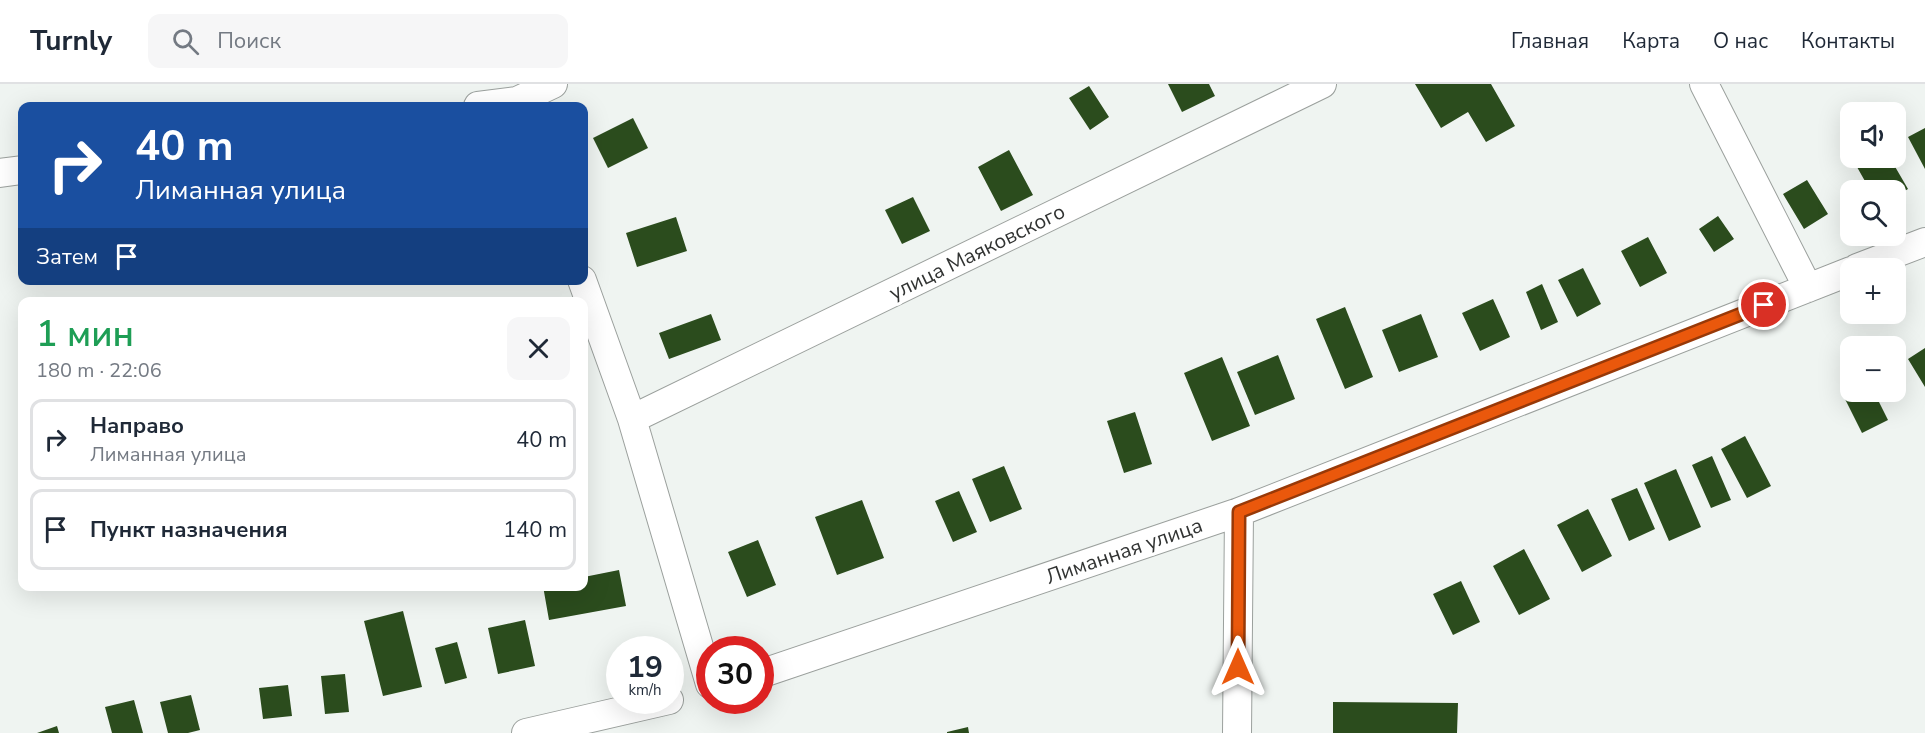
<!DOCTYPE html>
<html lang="ru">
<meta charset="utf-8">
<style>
body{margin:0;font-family:"Nunito Sans",sans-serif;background:#f6f6f7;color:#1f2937;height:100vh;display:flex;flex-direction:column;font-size:22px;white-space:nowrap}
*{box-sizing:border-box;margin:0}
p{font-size:20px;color:#747a83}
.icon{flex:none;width:33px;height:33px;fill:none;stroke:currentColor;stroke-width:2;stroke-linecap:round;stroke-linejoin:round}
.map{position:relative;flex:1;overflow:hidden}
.sheet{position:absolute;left:18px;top:213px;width:570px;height:294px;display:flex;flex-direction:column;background:#fff;border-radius:12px;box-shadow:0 6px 24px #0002}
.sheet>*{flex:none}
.hud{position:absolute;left:18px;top:18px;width:570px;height:183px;border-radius:12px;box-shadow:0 6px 24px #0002;background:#1a4fa0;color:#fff;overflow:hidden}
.tools{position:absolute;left:1840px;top:18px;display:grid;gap:12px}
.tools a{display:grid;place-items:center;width:66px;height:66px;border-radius:12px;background:#fff;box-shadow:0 6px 24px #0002;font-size:30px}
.speed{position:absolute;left:606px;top:552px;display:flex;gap:12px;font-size:30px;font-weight:700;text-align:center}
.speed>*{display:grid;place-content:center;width:78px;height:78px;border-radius:50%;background:#fff;box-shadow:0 6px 24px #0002;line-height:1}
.speed small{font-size:15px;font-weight:400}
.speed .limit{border:9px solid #d22;background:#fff;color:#111}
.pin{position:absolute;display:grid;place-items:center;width:51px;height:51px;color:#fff;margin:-26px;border:3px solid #fff;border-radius:50%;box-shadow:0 2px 6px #0007}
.me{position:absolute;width:66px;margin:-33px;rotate:0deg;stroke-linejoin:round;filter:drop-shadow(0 0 4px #0008)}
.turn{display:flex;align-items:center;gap:21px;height:126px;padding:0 18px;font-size:27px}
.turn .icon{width:78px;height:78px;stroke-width:2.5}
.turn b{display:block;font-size:42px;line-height:51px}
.then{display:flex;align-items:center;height:57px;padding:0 18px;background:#0003;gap:12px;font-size:22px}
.round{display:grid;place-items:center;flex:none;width:63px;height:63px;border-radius:12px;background:#f6f6f7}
.head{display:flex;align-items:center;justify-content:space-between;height:102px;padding:0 18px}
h1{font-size:36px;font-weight:600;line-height:45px;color:#1e9e55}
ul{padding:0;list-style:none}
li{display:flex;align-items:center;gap:18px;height:81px;margin:0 12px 9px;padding:0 6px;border:3px solid #e0e1e3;border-radius:12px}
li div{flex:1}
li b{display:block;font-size:22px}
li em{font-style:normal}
header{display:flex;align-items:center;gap:36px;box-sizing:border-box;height:84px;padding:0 30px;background:#fff;border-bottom:2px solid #e0e1e3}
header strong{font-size:28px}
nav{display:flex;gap:33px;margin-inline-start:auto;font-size:21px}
.search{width:420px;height:54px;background:#f6f6f7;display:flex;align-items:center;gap:15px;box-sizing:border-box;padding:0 21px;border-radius:12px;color:#747a83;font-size:22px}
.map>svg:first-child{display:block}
</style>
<header>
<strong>Turnly</strong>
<div class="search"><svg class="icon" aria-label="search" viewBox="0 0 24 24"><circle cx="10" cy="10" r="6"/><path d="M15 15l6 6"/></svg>Поиск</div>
<nav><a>Главная</a><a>Карта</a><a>О нас</a><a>Контакты</a></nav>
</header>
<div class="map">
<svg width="1925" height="649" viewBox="0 0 1925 649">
<rect width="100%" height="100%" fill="#eff4f1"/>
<!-- building -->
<path fill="#2b4c1d" d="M1168,0H1209L1215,12L1182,28Z
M1415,0H1491L1515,42L1486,58L1468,28L1441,44Z
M1089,2L1109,33L1090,46L1069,14Z
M633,34L648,64L608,84L593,54Z
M1925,44V85L1908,53Z
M1009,66L1033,111L1001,127L978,83Z
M1875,74H1890L1908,105L1896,112V106H1870L1857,83Z
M1807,96L1828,130L1804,145L1783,110Z
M913,113L930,147L902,160L885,126Z
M1718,132L1734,155L1714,168L1699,145Z
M676,133L687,167L637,183L626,149Z
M1648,153L1667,189L1640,203L1621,167Z
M1583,184L1601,220L1577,233L1558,196Z
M1542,200L1558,238L1541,246L1526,208Z
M1493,215L1510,253L1480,267L1462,229Z
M1345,223L1373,293L1345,305L1316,235Z
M711,230L721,256L669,275L659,249Z
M1421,230L1438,273L1399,288L1382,246Z
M1925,264V303L1908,275Z
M1278,271L1295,315L1255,331L1237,288Z
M1222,273L1250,342L1212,357L1184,289Z
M1851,299V308H1874L1888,336L1862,349L1840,305Z
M1135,328L1152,380L1124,389L1107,337Z
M1745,352L1771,402L1747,414L1721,365Z
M1712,372L1731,416L1711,424L1692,381Z
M1004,382L1022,425L990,438L972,395Z
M1676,385L1701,443L1669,457L1644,399Z
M1637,404L1655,445L1629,457L1611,415Z
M959,407L977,448L953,458L935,417Z
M862,416L884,474L837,491L815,433Z
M1588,425L1612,472L1582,488L1557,441Z
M758,456L776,501L747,513L728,468Z
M1524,465L1550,515L1519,531L1493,482Z
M619,486L626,522L549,536L543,502H584V493Z
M1461,497L1480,538L1453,551L1433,510Z
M403,527L422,603L383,612L364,537Z
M525,536L535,582L498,590L488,544Z
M457,558L467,594L445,600L435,564Z
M345,590L349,628L325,630L321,592Z
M288,601L292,632L263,635L259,604Z
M191,611L200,646L188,649H168L160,618Z
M134,616L143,649H112L105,623Z
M1333,618L1458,619L1457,649H1333Z
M57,642L59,649H37Z
M968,643L969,649H947V648Z"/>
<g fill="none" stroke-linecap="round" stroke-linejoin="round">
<defs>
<path id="minor" d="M1704,0L1808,204
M478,22L517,17L553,0
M0,89L22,86
M1857,184L1925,158
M582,196L632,335L710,600
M632,335L1322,0
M760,590L1239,428L1851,187
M526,649L669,616
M1237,649L1239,428"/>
</defs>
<!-- minor casing -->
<use href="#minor" stroke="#9ba09d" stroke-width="30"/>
<!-- minor -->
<use href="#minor" stroke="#fff" stroke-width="28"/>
</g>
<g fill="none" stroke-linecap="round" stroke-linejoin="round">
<defs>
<path id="route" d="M1238,583L1239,428L1764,221"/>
</defs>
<!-- route casing -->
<use href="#route" stroke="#983908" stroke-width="15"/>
<!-- route -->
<use href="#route" stroke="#ea580c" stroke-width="10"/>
</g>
<g text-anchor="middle" stroke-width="6" stroke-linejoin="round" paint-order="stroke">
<!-- street labels -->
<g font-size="21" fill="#313332" stroke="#fff">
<text transform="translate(977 168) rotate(-26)" y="7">улица Маяковского</text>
<text transform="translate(1124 467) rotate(-19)" y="7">Лиманная улица</text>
</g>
</g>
</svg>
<div class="tools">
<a><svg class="icon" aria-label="sound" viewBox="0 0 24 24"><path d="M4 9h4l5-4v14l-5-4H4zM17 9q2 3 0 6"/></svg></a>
<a><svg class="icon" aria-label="search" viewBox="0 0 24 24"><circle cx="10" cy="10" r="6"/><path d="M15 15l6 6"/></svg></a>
<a>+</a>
<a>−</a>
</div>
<div class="speed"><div>19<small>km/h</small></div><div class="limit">30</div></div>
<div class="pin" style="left:1764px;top:221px;background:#d93025"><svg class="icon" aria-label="arrive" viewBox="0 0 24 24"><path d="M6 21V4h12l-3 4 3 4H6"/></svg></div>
<svg class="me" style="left:1238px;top:583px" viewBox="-20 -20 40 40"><path d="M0-17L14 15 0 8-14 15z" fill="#ea580c" stroke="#fff" stroke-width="4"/></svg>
<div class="hud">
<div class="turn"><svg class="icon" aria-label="right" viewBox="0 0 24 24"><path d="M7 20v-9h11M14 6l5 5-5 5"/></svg><div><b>40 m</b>Лиманная улица</div></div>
<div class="then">Затем<svg class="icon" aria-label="arrive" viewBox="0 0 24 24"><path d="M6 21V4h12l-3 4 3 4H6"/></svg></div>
</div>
<section class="sheet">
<div class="head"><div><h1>1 мин</h1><p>180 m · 22:06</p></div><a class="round"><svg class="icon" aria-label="close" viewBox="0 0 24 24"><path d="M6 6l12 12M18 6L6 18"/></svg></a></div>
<ul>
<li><svg class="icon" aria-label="right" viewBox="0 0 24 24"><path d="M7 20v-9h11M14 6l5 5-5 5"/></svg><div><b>Направо</b><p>Лиманная улица</p></div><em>40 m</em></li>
<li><svg class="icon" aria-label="arrive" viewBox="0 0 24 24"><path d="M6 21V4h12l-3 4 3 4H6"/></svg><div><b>Пункт назначения</b></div><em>140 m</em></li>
</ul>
</section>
</div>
